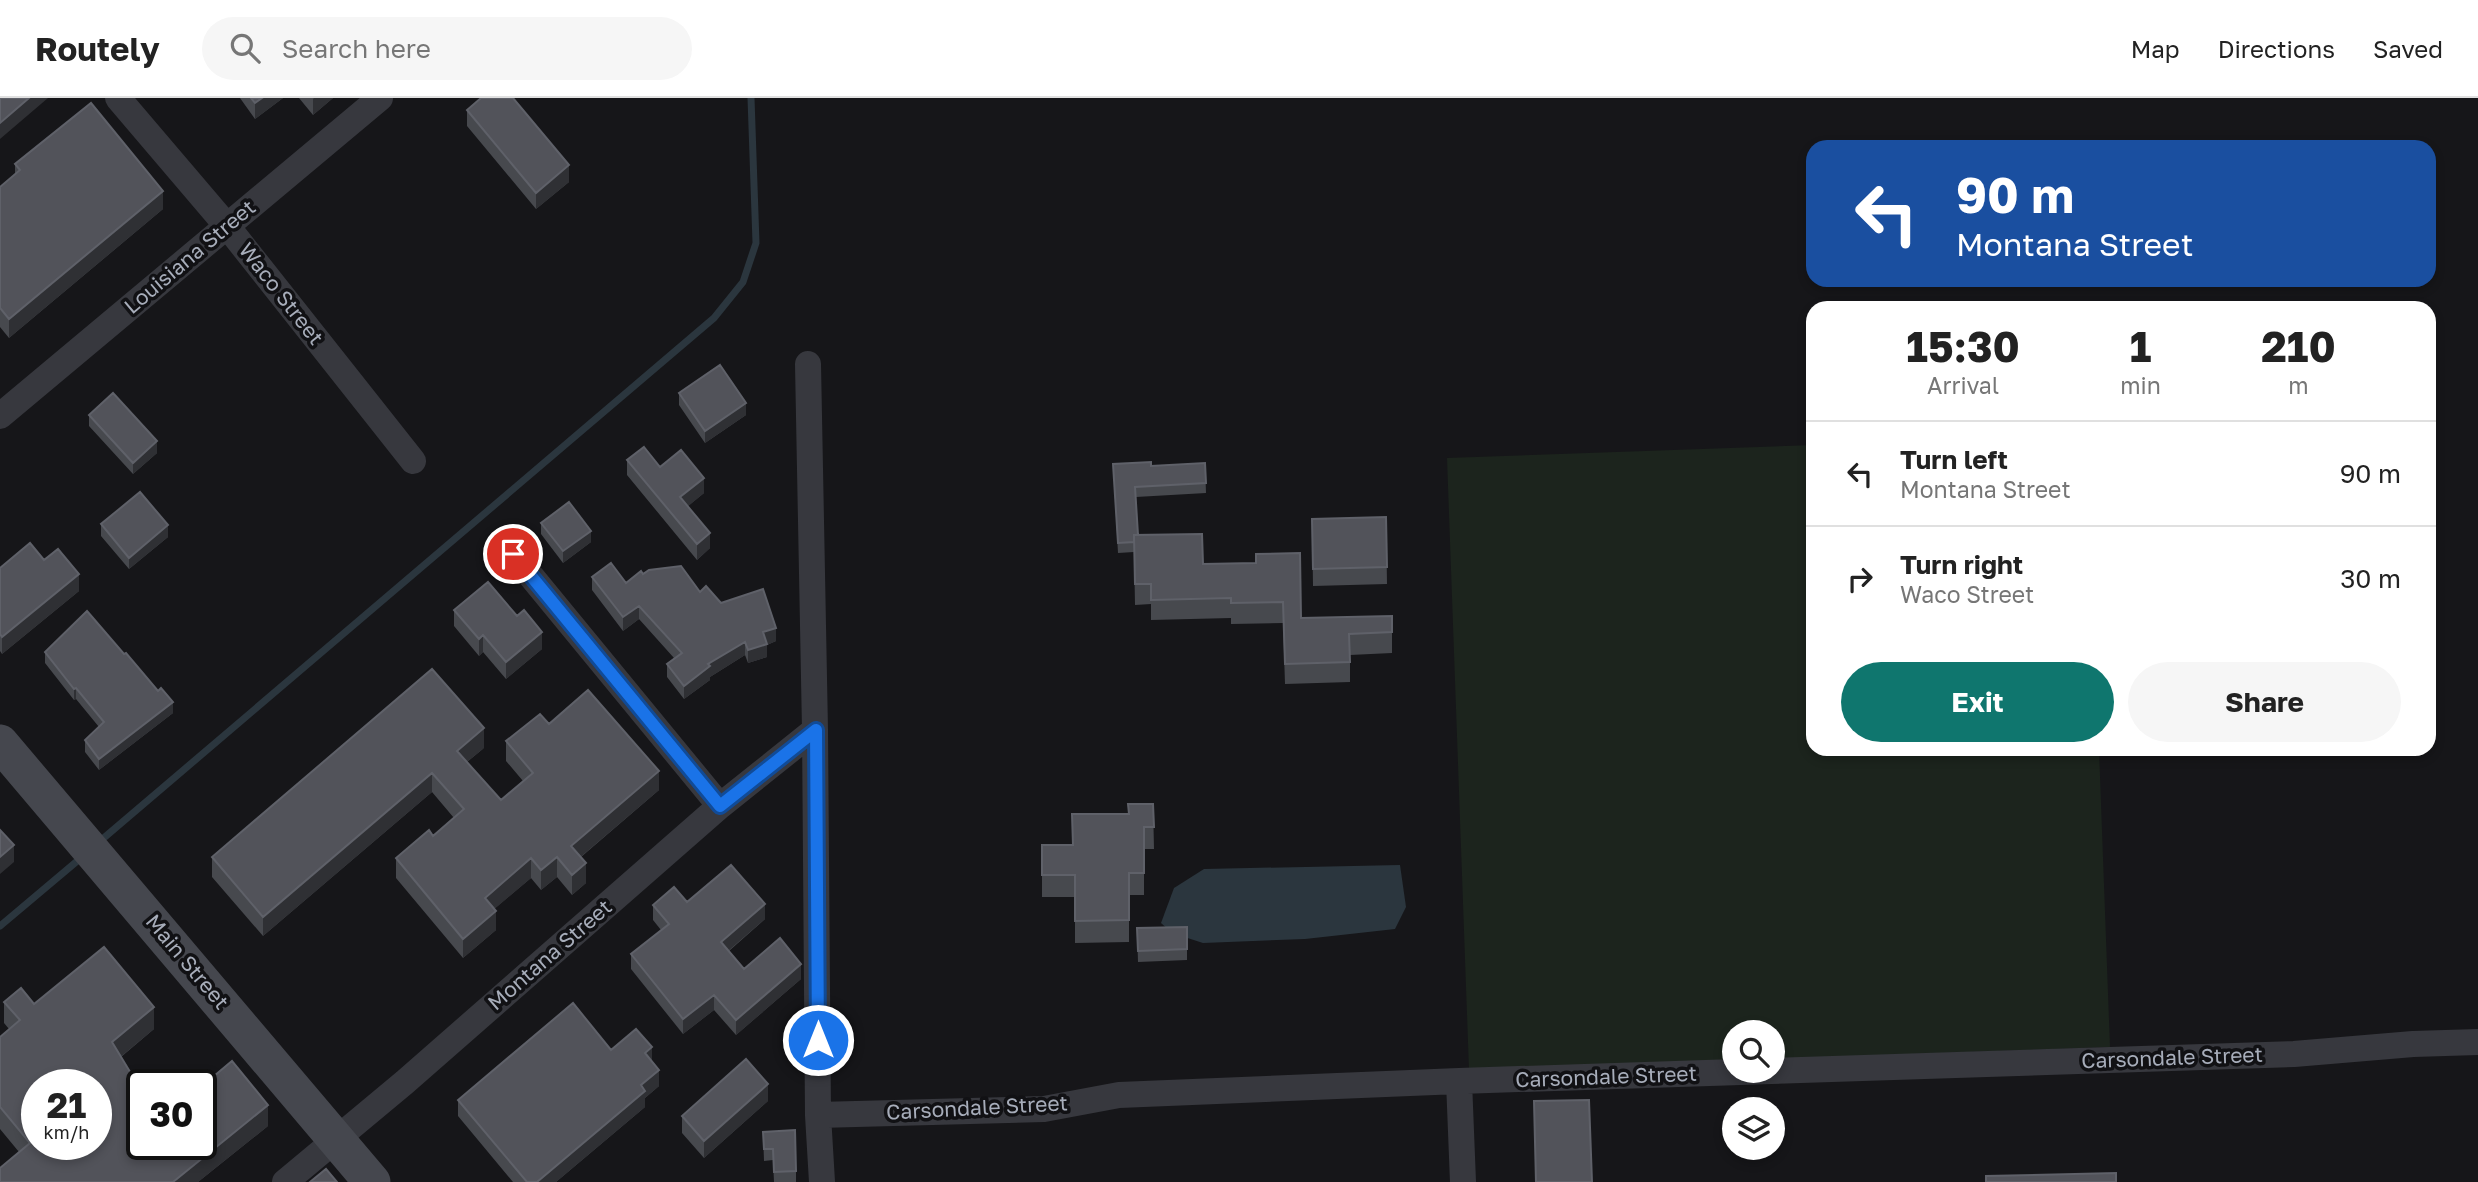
<!DOCTYPE html>
<style>
body{margin:0;font-family:"Golos Text",sans-serif;background:#f6f6f6;color:#222;height:100vh;display:flex;flex-direction:column;font-size:26px;white-space:nowrap}
*{box-sizing:border-box;margin:0}
p{font-size:23px;color:#767676}
.icon{flex:none;width:38px;height:38px;fill:none;stroke:currentColor;stroke-width:2;stroke-linecap:round;stroke-linejoin:round}
.map{position:relative;flex:1;overflow:hidden}
.sheet{position:absolute;left:1806px;top:203px;width:630px;height:455px;display:flex;flex-direction:column;background:#fff;border-radius:21px;box-shadow:0 4px 10px #0003}
.sheet>*{flex:none}
.top-card{position:absolute;left:1806px;top:42px;width:630px;height:147px;border-radius:21px;box-shadow:0 4px 10px #0003;background:#1a4fa0;color:#fff;overflow:hidden}
.fabs{position:absolute;left:1722px;top:922px;display:grid;gap:14px}
.fabs a{display:grid;place-items:center;width:63px;height:63px;border-radius:50%;background:#fff;box-shadow:0 4px 10px #0003;font-size:35px}
.speed{position:absolute;left:21px;top:971px;display:flex;gap:14px;font-size:35px;font-weight:700;text-align:center}
.speed>*{display:grid;place-content:center;width:91px;height:91px;border-radius:50%;background:#fff;box-shadow:0 4px 10px #0003;line-height:1}
.speed small{font-size:18px;font-weight:400}
.speed .limit{border:4px solid #111;border-radius:10px;background:#fff;color:#111}
.pin{position:absolute;display:grid;place-items:center;width:60px;height:60px;color:#fff;margin:-30px;border:4px solid #fff;border-radius:50%;box-shadow:0 2px 7px #0007}
.me{position:absolute;width:77px;margin:-38px;rotate:0deg;stroke-linejoin:round;filter:drop-shadow(0 0 5px #0008)}
.turn{display:flex;align-items:center;gap:24px;height:147px;padding:0 35px;font-size:32px}
.turn .icon{width:91px;height:91px;stroke-width:2.5}
.turn b{display:block;font-size:49px;line-height:60px}
.eta{display:flex;justify-content:space-evenly;align-items:center;height:119px;text-align:center}
.eta b{font-size:42px;font-weight:700;line-height:49px}
.cta{display:flex;gap:14px;margin-top:auto;padding:14px 35px}
.cta a{flex:1;height:80px;border-radius:42px;background:#0f766e;color:#fff;font-size:28px;font-weight:700;line-height:80px;text-align:center}
.cta a+a{background:#f6f6f6;color:#222}
ul{padding:0;list-style:none}
li{display:flex;align-items:center;gap:21px;height:105px;padding:0 35px;border-top:2px solid #e0e0e0}
li div{flex:1}
li b{display:block;font-size:26px}
li em{font-style:normal}
header{display:flex;align-items:center;gap:42px;box-sizing:border-box;height:98px;padding:0 35px;background:#fff;border-bottom:2px solid #e0e0e0}
header strong{font-size:33px}
nav{display:flex;gap:38px;margin-inline-start:auto;font-size:24px}
.search{width:490px;height:63px;background:#f6f6f6;display:flex;align-items:center;gap:18px;box-sizing:border-box;padding:0 24px;border-radius:38px;color:#767676;font-size:26px}
.map>svg:first-child{display:block}
</style>
<header>
<strong>Routely</strong>
<div class="search"><svg class="icon" aria-label="search" viewBox="0 0 24 24"><circle cx="10" cy="10" r="6"/><path d="M15 15l6 6"/></svg>Search here</div>
<nav><a>Map</a><a>Directions</a><a>Saved</a></nav>
</header>
<div class="map">
<svg width="2478" height="1084" viewBox="0 0 2478 1084">
<rect width="100%" height="100%" fill="#161619"/>
<!-- green -->
<path fill="#1c241d" d="M1813,347V651H2099L2110,949L1773,961V934H1734V963L1469,972L1447,360Z"/>
<!-- water -->
<path fill="#2b363e" d="M1400,767L1406,809L1395,831L1305,841L1203,845L1172,835L1161,825L1174,790L1204,771Z"/>
<g fill="none" stroke-linecap="round" stroke-linejoin="round">
<!-- stream -->
<path stroke="#2b363e" stroke-width="7" d="M99,744L714,220L743,184L756,145L751,0
M0,828L82,759"/>
<!-- street -->
<path stroke="#37383e" stroke-width="26" d="M118,0L227,128L413,363
M808,266L815,632L818,1017L822,1084
M0,318L380,0
M513,456L720,708
M1459,983L1463,1084
M818,1017L1044,1011L1119,997L1459,983L2294,956L2413,946L2478,944
M285,1084L405,984L720,708L815,632"/>
<!-- secondary -->
<path stroke="#45474e" stroke-width="37" d="M0,645L372,1084"/>
</g>
<!-- wall -->
<path fill="#47494e" d="M240,0H283L255,21Z
M299,0H333L313,17Z
M467,12L569,84L536,111L467,28Z
M15,66L163,111L9,240L0,229V89L15,76Z
M679,295L746,317L705,345L679,307Z
M89,317L157,355L133,376L89,328Z
M627,362L660,369L704,395L688,408L710,450L697,462L627,377Z
M1205,365L1206,395L1136,399L1138,437L1203,466L1256,465L1301,520L1392,518V555L1350,557V584L1285,586L1283,525L1231,526V520L1151,522V506L1135,507L1134,454L1118,455L1113,366L1151,368Z
M1386,419L1387,486L1313,488L1312,421Z
M541,425L591,444L563,465L541,436Z
M101,426L168,439L129,471L101,438Z
M0,470L79,493L2,556L0,553Z
M643,476L700,494L721,505L776,543L767,547V559L748,565L745,557L710,579V582L684,601L667,579V566L674,560L639,521L623,533L592,492V479L626,485Z
M454,512L542,551L506,581L483,554L479,558L454,528Z
M45,554L124,556L173,615L99,672L85,654V642L99,629L76,601L74,602L45,565Z
M549,626L659,692L581,759L586,785L572,797L557,779L541,792L531,780L494,811L496,832L463,860L396,780V760L433,738L454,720L432,694L263,838L212,779V759L484,650L467,664L501,702L523,683L506,663V643Z
M1153,706L1154,751H1144V797H1129V844L1075,845V799H1042V747H1073L1128,716Z
M687,804L765,821L729,853L744,871L801,881L736,937L714,912L683,936L631,871V856L661,832L653,822V807Z
M1137,830L1187,851V862L1138,864Z
M4,904L34,906L154,931L121,959L142,1046L268,1028L198,1084H0L19,1054L0,1031V939L9,931L4,925Z
M611,952L652,963L659,988L645,1000V1009L556,1084H513L458,1018V1002Z
M768,1003L704,1060L682,1035V1018Z
M763,1034L796,1073V1084H774L773,1062L764,1063Z"/>
<!-- shaded-wall -->
<path fill="#2f3034" d="M29,0H48L0,41V25Z
M262,0H283L255,21V5Z
M314,0H333L313,17V1Z
M569,67V84L536,111V95Z
M163,93V111L9,240V221Z
M746,305V317L705,345V333Z
M157,343V355L133,376V365Z
M704,380V395L680,415V399Z
M168,427V439L129,471V460Z
M591,433V444L563,465V453Z
M710,435V450L697,462V446Z
M79,476V493L2,556V539Z
M639,508V521L623,533V519Z
M776,530V543L767,547V559L748,565V552L763,534Z
M542,534V551L506,581V564Z
M483,537V554L479,558V541Z
M745,544V557L710,579V582L684,601V588L708,566Z
M76,590V601L74,602V591Z
M173,604V615L99,672V661Z
M484,630V650L457,672V653Z
M659,673V692L571,767V748Z
M432,675V694L263,838V819Z
M14,747V764L0,776V759Z
M557,759V779L541,792V772Z
M531,760V780L485,819V800Z
M586,765V785L572,797V777Z
M765,806V821L721,859V844Z
M496,813V832L463,860V841Z
M801,866V881L736,937V922Z
M714,897V912L683,936V921Z
M154,909V931L112,966V944Z
M652,949V965L645,955Z
M659,972V988L645,1000V1009L556,1084H537L641,987Z
M768,986V1003L704,1060V1043Z
M268,1007V1028L198,1084H173Z"/>
<!-- building -->
<path fill="#52535a" stroke="#5f6169" stroke-width="2" fill-rule="evenodd" d="M0,0H29L0,25Z
M251,0H262L255,5Z
M481,0H513L569,67L536,95L467,12Z
M91,5L163,93L9,221L0,210V89L20,72L15,66Z
M720,267L746,305L705,333L679,295Z
M113,295L157,343L133,365L89,317Z
M644,349L660,369L681,352L704,380L680,399L710,435L697,446L627,362Z
M1151,364V368L1205,365L1206,385L1135,389L1138,437H1134V444L1118,445L1113,366Z
M140,394L168,427L129,460L101,426Z
M569,404L591,433L563,453L541,425Z
M1386,419L1387,469L1313,471L1312,421Z
M1202,436L1203,466L1256,465V456L1300,455L1301,520L1392,518V534L1349,536L1350,564L1285,566L1283,504L1231,505V500L1151,502V486H1135L1134,437Z
M30,445L44,462L58,451L79,476L2,539L0,536V470Z
M611,465L626,485L641,473L643,476L649,472L681,468L700,494L706,488L721,505L763,491L776,530L763,534L767,546L748,552L745,544L708,566L710,568L684,588L667,566L682,555L639,508L623,519L592,479Z
M488,484L517,518L524,512L542,534L506,564L483,537L479,541L454,512Z
M87,513L124,556L126,555L158,593L161,590L173,604L99,661L85,642L104,624L76,590L74,591L45,554Z
M432,571L484,630L457,653L501,702L533,675L506,643L540,616L549,626L588,592L659,673L571,748L586,765L572,777L557,759L541,772L531,760L485,800L496,813L463,841L396,760L429,732L433,738L464,711L432,675L263,819L212,759Z
M1128,706H1153L1154,729H1144V775H1129V822L1075,823V777H1042V747H1073L1072,716H1129Z
M0,732L14,747L0,759Z
M731,767L765,806L721,844L744,871L780,840L801,866L736,922L714,897L683,921L631,856L669,826L653,807L674,789L687,804Z
M1187,829V851L1138,853L1137,830Z
M104,849L154,909L112,944L138,987L141,984L143,987H142V1046H201V989L232,963L268,1007L173,1084H0V1070L30,1045L0,1009V939L20,922L4,904L21,890L34,906ZM37,987H96V1046H37Z
M573,905L611,952L636,931L652,949L645,955L659,972L641,987L645,993L537,1084H527L458,1002Z
M746,961L768,986L704,1043L682,1018Z
M1589,1002L1592,1084H1536L1534,1003Z
M795,1032L796,1073L774,1074L773,1051H764L763,1034Z
M326,1071L337,1084H310Z
M2116,1075V1084H1986V1078Z"/>
<g fill="none" stroke-linecap="round" stroke-linejoin="round">
<defs>
<path id="route" d="M513,456L720,708L816,632L818,942"/>
</defs>
<!-- route casing -->
<use href="#route" stroke="#114b97" stroke-width="18"/>
<!-- route -->
<use href="#route" stroke="#1a73e8" stroke-width="12"/>
</g>
<g text-anchor="middle" stroke-width="7" stroke-linejoin="round" paint-order="stroke">
<!-- street labels -->
<g font-size="21" fill="#a7adba" stroke="#111114">
<text transform="translate(190 159) rotate(-40)" y="7">Louisiana Street</text>
<text transform="translate(281 196) rotate(52)" y="7">Waco Street</text>
<text transform="translate(550 857) rotate(-41)" y="7">Montana Street</text>
<text transform="translate(187 864) rotate(50)" y="7">Main Street</text>
<text transform="translate(2172 960) rotate(-2)" y="7">Carsondale Street</text>
<text transform="translate(1606 979) rotate(-2)" y="7">Carsondale Street</text>
<text transform="translate(977 1010) rotate(-3)" y="7">Carsondale Street</text>
</g>
</g>
</svg>
<div class="fabs">
<a><svg class="icon" aria-label="search" viewBox="0 0 24 24"><circle cx="10" cy="10" r="6"/><path d="M15 15l6 6"/></svg></a>
<a><svg class="icon" aria-label="layers" viewBox="0 0 24 24"><path d="M12 4l9 5-9 5-9-5zM3 14l9 5 9-5"/></svg></a>
</div>
<div class="speed"><div>21<small>km/h</small></div><div class="limit">30</div></div>
<div class="pin" style="left:513px;top:456px;background:#d93025"><svg class="icon" aria-label="arrive" viewBox="0 0 24 24"><path d="M6 21V4h12l-3 4 3 4H6"/></svg></div>
<svg class="me" style="left:818px;top:942px" viewBox="-20 -20 40 40"><circle r="17" fill="#1a73e8" stroke="#fff" stroke-width="3"/><path d="M0-11L8 9 0 5-8 9z" fill="#fff"/></svg>
<div class="top-card">
<div class="turn"><svg class="icon" aria-label="left" viewBox="0 0 24 24"><path d="M17 20v-9H6M10 6l-5 5 5 5"/></svg><div><b>90 m</b>Montana Street</div></div>
</div>
<section class="sheet">
<div class="eta">
<div><b>15:30</b><p>Arrival</p></div>
<div><b>1</b><p>min</p></div>
<div><b>210</b><p>m</p></div>
</div>
<ul>
<li><svg class="icon" aria-label="left" viewBox="0 0 24 24"><path d="M17 20v-9H6M10 6l-5 5 5 5"/></svg><div><b>Turn left</b><p>Montana Street</p></div><em>90 m</em></li>
<li><svg class="icon" aria-label="right" viewBox="0 0 24 24"><path d="M7 20v-9h11M14 6l5 5-5 5"/></svg><div><b>Turn right</b><p>Waco Street</p></div><em>30 m</em></li>
</ul>
<div class="cta"><a>Exit</a><a>Share</a></div>
</section>
</div>
